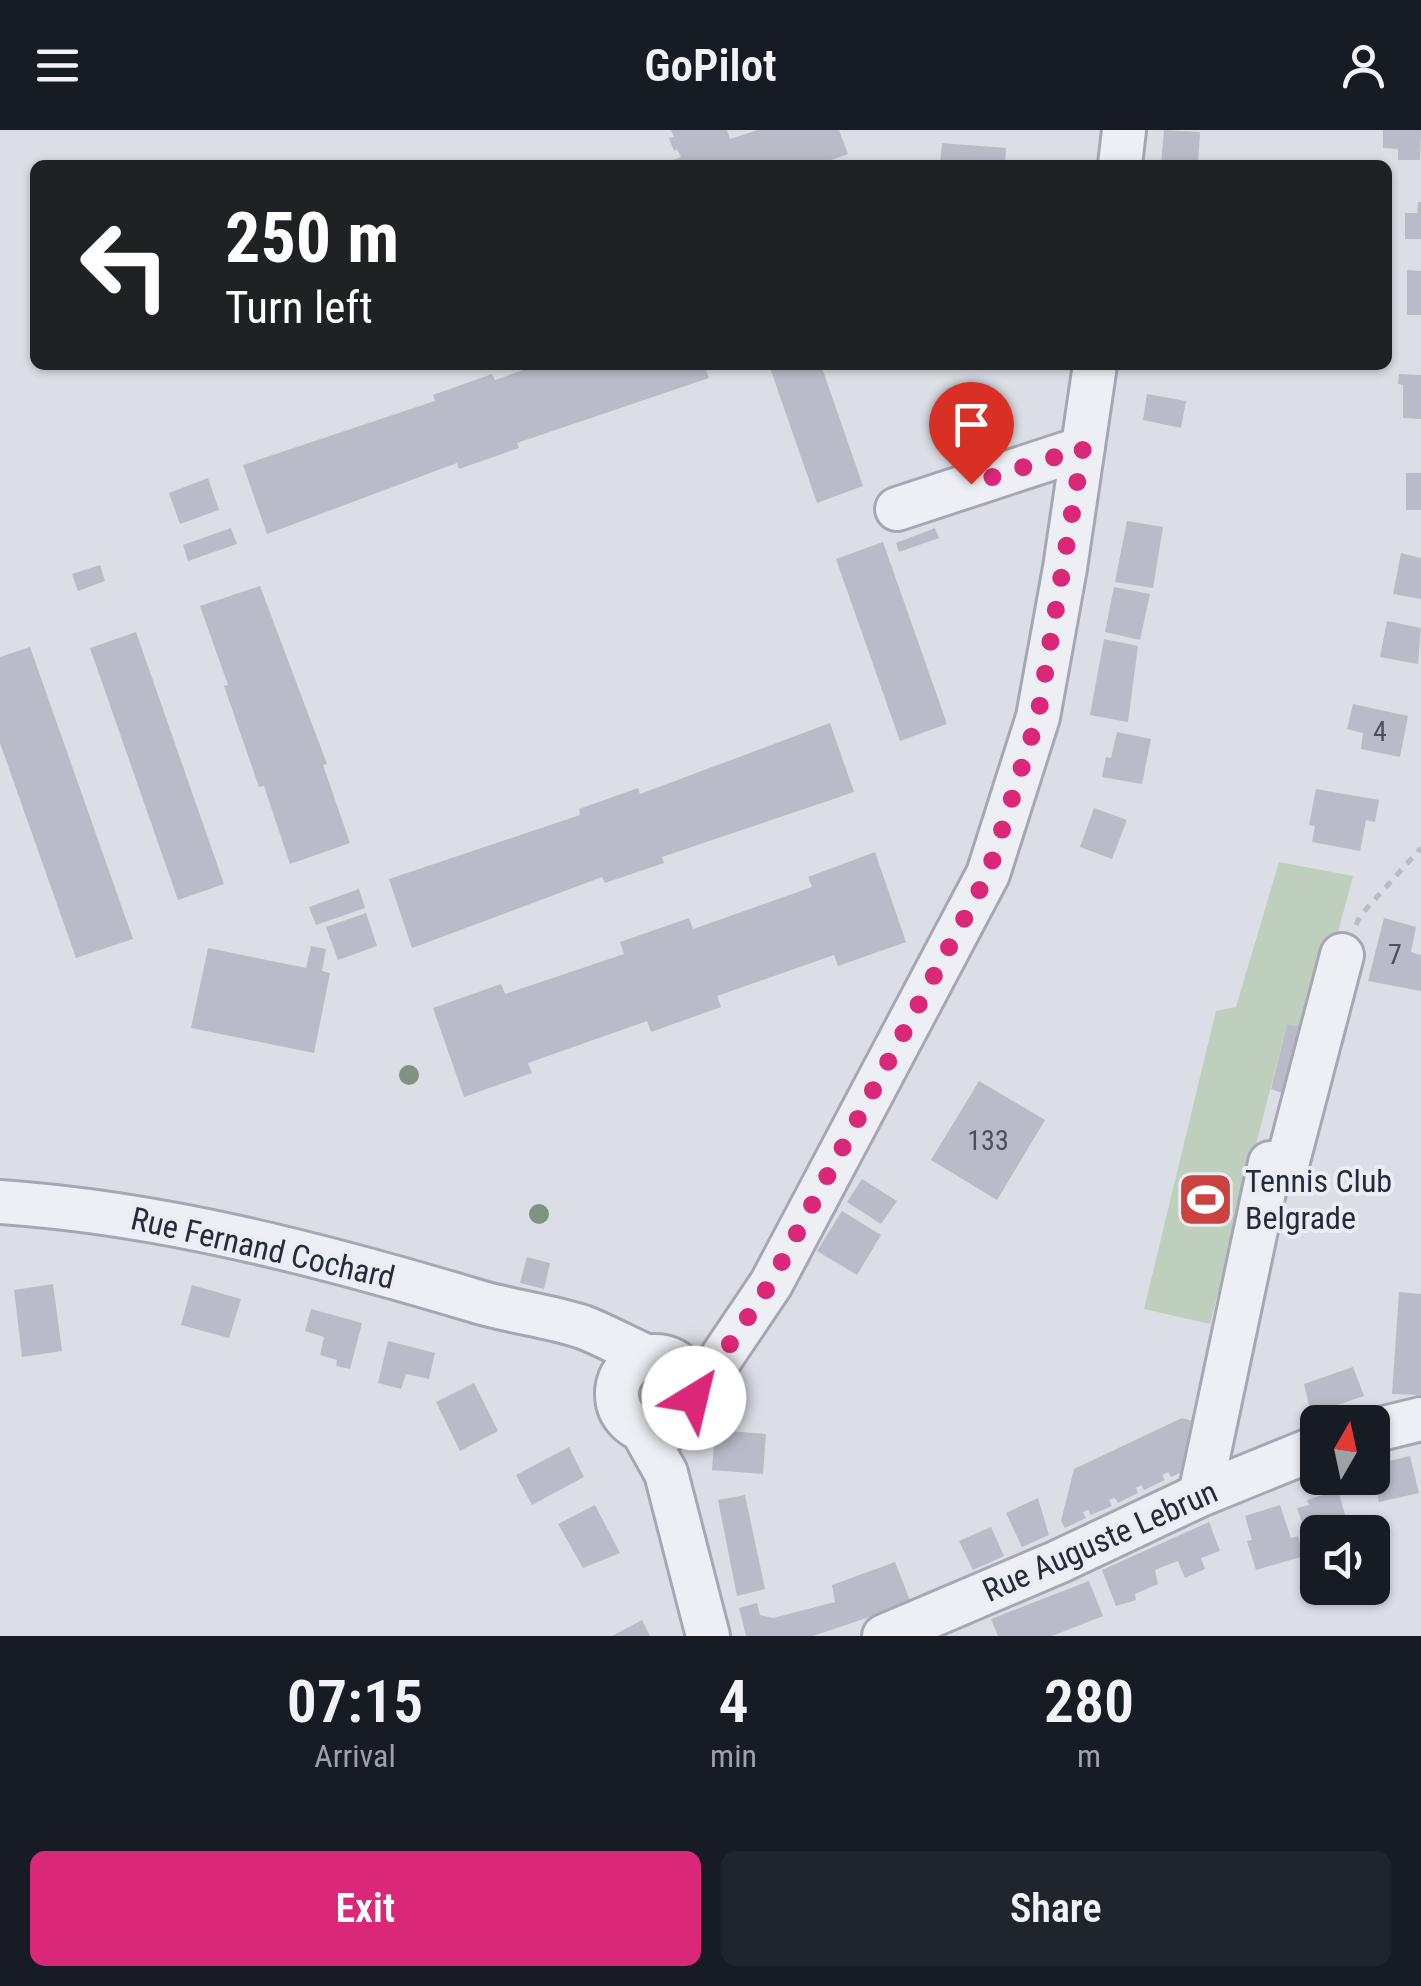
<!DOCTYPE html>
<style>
body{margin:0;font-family:"Roboto Condensed",sans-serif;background:#20242c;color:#f1f3f6;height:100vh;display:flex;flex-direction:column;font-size:38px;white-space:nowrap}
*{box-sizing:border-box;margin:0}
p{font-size:32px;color:#9ea1a6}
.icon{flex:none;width:55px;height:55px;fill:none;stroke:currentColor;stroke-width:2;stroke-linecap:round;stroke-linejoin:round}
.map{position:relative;height:1506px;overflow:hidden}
.sheet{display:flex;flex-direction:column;background:#171b24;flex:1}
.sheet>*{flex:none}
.hud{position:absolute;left:30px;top:30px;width:1362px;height:210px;border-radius:15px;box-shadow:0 2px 8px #0004;background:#202124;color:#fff;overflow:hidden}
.needle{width:65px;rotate:9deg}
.controls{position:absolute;left:1300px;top:1275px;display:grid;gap:20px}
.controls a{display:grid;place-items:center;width:90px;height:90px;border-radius:15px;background:#171b24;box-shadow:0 2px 8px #0004;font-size:50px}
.pin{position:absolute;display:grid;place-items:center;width:85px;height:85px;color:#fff;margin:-102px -42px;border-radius:50% 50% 50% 0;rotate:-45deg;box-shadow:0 0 10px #0007}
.pin .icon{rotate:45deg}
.me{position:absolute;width:110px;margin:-55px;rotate:36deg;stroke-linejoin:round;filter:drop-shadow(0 0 8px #0008)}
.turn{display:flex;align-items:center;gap:35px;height:210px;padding:0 30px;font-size:45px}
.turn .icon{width:130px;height:130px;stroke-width:2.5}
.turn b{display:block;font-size:70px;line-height:85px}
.eta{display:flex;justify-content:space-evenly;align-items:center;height:170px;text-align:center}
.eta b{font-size:60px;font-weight:600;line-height:70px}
.cta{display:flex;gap:20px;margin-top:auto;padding:20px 30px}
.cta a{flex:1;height:115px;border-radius:15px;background:#db2777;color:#fff;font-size:40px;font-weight:600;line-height:115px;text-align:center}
.cta a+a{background:#20242c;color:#f1f3f6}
header{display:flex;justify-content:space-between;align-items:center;height:130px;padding:0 30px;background:#171b24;font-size:45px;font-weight:600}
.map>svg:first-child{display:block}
</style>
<header><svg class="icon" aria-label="menu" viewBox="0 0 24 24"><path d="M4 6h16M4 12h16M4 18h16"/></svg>GoPilot<svg class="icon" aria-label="person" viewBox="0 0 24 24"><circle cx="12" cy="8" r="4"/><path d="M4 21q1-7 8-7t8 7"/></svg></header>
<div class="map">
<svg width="1421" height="1506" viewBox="0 0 1421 1506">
<rect width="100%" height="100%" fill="#dbdee5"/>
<!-- green -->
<path fill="#becfbd" d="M1279,732L1353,746L1312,899L1287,894L1210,1194L1144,1179L1216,881L1236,877Z"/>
<!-- building -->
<path fill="#b9bcc8" d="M671,0H727L730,9L758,0H839L848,24L817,35H659L681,27L677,19L674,21L669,8L674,7Z
M1164,0L1200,2L1198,35H1161Z
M1383,0H1421L1420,30H1398V19L1383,18Z
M942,13L1006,18L1005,35H940Z
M1418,72H1421V109H1405V83H1417Z
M1407,140L1421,141V185H1407Z
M537,235H704L709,248L517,313L519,318L459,339L457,333L267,404L243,335L435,271L433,265L492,244L495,250Z
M769,235H821L863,356L817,373Z
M1399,244L1421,245V289L1403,288V255L1398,254Z
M1147,264L1186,271L1181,298L1143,290Z
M1406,343H1421V380H1406Z
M208,348L219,380L180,394L169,363Z
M1127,391L1163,397L1153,458L1115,452Z
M231,398L237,414L188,431L183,415Z
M935,398L939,408L899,422L896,413Z
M883,412L947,594L900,611L836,429Z
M1401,423L1421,428V469L1393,464Z
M100,435L105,451L78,461L72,444Z
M260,456L327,634L323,635L350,713L290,734L264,656L259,657L224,556L228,555L200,476Z
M1114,457L1150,464L1140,510L1105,502Z
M1387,491L1421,498L1418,534L1380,527Z
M136,502L224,754L178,770L90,518Z
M1104,509L1138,516L1128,592L1090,585Z
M30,517L133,809L76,828L0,613V527Z
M1353,574L1408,586L1400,627L1361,619L1363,603L1347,599Z
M830,593L854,662L662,727L664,733L605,753L602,747L412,818L389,749L580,685L579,679L638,658L640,664Z
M1117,602L1151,609L1142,654L1102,647L1106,627L1111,628Z
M1316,659L1379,670L1375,692L1366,690L1360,721L1312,712L1315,696L1309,695Z
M1094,678L1127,690L1112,729L1080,717Z
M875,722L906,812L838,836L834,825L717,866L721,877L651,902L647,891L528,933L532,943L464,967L433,878L501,854L505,864L624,824L620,812L689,788L693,799L812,757L808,747Z
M359,759L365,778L316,795L309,777Z
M366,783L377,816L338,830L326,797Z
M1384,788L1416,797L1411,822L1421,825V861L1368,851Z
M311,816L326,819L322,841L330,843L314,923L191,898L208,818L306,838Z
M1287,894L1312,899L1285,964L1271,959Z
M979,951L1045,990L997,1070L931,1030Z
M862,1049L897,1071L881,1094L847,1072Z
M842,1081L881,1105L857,1145L817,1121Z
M527,1127L550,1133L544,1159L520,1153Z
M53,1154L62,1221L22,1227L14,1160Z
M192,1155L241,1169L229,1208L181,1195Z
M1399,1162L1421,1164V1265L1392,1264Z
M311,1179L362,1193L350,1239L336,1236L337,1230L320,1225L324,1207L305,1201Z
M388,1211L435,1223L429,1249L406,1244L401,1259L378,1253Z
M1353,1237L1364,1266L1311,1284L1304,1254Z
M474,1253L498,1301L460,1321L436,1272Z
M1182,1288L1203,1294L1191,1338L1171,1347L1168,1342L1162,1345L1165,1350L1144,1360L1141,1355L1136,1358L1138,1363L1118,1373L1115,1368L1109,1370L1112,1376L1091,1385L1088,1380L1083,1382L1086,1388L1065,1398L1061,1391L1074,1339Z
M715,1300L766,1304L763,1344L712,1340Z
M569,1317L584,1347L532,1375L516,1345Z
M1410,1326L1419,1363L1379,1372L1372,1335Z
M1338,1360L1348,1395L1344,1396L1346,1402H1318V1414L1310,1416L1297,1378L1309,1375L1307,1370Z
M745,1365L765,1459L737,1466L718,1370Z
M1038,1368L1049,1405L1022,1417L1006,1383Z
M595,1375L620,1423L583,1438L558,1394Z
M1280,1375L1291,1408L1298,1406L1304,1426L1256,1440L1247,1411L1252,1410L1245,1386Z
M1209,1392L1220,1421L1201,1428L1205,1439L1185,1448L1178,1431L1162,1437L1155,1440L1158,1454L1135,1464L1136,1470L1116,1476L1102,1440Z
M991,1397L1004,1426L973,1440L959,1411Z
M895,1432L911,1473L813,1506H746L739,1478L757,1473L760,1485L773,1488L835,1472L832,1455Z
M1089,1451L1103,1486L1052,1506H998L991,1489Z
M642,1490L650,1506H612Z"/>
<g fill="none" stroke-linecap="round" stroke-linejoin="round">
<defs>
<path id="minor" d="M1120,35L1124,0
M897,379L1083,318
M0,1072C162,1083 323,1125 479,1172C513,1182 550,1186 583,1197C604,1205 625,1217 646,1226
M617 1264a38 38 0 1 1 76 0a38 38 0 1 1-76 0Z
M694,1268L771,1154L988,744L1038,587L1065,438L1095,235
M642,1300L666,1343L708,1506
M1372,1301L1421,1289
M1200,1365L1270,1033L1288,1031L1342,825
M884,1506L1058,1432L1200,1365L1318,1317"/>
</defs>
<!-- minor casing -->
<use href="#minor" stroke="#a5a8b2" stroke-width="48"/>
<!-- path -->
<path stroke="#babcc4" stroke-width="5" stroke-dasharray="8 8" stroke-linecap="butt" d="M1356,795L1360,786L1421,718"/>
<!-- minor -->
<use href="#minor" stroke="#eeeff4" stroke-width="42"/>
</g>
<!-- trees -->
<g fill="#7f9383">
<circle cx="409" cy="945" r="10"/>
<circle cx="539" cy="1084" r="10"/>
</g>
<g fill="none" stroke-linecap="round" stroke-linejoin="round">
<!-- route -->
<path stroke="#db2777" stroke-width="18" stroke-dasharray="0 32.4" d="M694,1268L770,1154L988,744L1038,586L1083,318L971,354"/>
</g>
<!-- icons -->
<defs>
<symbol id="stadium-square" viewBox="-11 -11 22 22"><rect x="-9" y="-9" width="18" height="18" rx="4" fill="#ca4341" stroke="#eaedf3"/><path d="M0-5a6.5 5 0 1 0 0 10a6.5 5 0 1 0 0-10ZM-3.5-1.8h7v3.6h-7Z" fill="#fff"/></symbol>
</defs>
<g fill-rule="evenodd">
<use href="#stadium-square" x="1174" y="1038" width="63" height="63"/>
</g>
<g text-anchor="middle" stroke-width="8" stroke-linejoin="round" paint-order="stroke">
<!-- number labels -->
<g font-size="28" fill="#4b4e5e">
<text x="1380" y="611">4</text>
<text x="1395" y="834">7</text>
<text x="988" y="1020">133</text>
</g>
<!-- poi labels -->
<g font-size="32" fill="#262a3b" stroke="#eaedf3" text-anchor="start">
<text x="1245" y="1062">Tennis Club<tspan x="1245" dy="37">Belgrade</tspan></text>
</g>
<!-- street labels -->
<g font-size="32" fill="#262a3b" stroke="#eaedf3">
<text transform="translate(263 1118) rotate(13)" y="11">Rue Fernand Cochard</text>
<text transform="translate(1100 1411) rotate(-24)" y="11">Rue Auguste Lebrun</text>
</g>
</g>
</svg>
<div class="controls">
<a><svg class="needle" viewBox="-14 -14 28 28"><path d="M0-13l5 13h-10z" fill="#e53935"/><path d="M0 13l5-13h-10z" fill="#9ea1a6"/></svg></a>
<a><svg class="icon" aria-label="sound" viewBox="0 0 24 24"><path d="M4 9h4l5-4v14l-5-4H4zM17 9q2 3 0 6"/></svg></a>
</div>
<div class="pin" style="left:971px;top:354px;background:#d93025"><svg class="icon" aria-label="arrive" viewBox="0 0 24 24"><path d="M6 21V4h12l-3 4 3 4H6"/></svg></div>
<svg class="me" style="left:694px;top:1268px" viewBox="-20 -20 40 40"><circle r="19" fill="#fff"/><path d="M0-13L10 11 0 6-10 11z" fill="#db2777"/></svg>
<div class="hud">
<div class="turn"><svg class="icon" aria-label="left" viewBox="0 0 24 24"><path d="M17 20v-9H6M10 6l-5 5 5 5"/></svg><div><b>250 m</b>Turn left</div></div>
</div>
</div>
<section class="sheet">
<div class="eta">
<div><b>07:15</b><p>Arrival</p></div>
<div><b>4</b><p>min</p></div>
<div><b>280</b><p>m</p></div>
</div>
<div class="cta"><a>Exit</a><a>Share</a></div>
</section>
